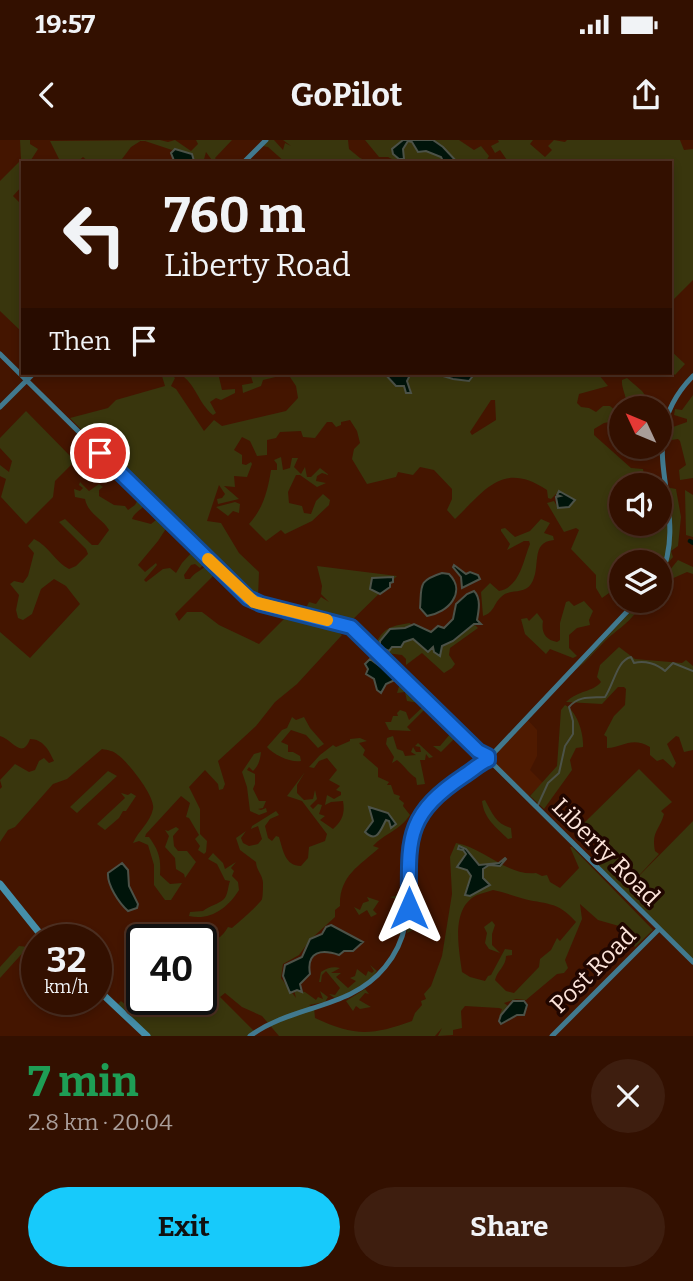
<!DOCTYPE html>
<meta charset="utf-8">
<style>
body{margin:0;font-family:Bitter,serif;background:#3e1e0f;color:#f1f3f6;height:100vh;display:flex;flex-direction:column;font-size:26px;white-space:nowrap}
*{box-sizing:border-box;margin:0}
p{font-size:23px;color:#a99d99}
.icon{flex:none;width:38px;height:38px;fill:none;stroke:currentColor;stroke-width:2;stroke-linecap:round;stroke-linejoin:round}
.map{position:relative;height:896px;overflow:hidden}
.side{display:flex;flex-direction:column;background:#331000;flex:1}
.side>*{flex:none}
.top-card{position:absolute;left:21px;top:21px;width:651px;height:214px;border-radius:0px;box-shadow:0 4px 10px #0003,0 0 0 2px #4e3022;background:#331000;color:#f1f3f6;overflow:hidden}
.needle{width:46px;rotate:314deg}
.controls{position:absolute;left:609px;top:256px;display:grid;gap:14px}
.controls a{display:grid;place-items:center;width:63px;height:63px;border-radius:50%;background:#331000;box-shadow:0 4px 10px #0003,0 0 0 2px #4e3022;font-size:35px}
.speed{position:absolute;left:21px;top:784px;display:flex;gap:14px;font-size:35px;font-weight:700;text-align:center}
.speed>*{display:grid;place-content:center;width:91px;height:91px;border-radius:50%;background:#331000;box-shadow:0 4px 10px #0003,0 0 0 2px #4e3022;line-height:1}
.speed small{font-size:18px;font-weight:400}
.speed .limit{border:4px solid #111;border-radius:10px;background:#fff;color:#111}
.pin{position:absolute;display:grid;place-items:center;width:60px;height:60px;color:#fff;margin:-30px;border:4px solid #fff;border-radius:50%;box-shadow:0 2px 7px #0007}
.me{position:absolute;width:77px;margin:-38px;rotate:0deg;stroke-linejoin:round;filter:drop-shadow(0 0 5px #0008)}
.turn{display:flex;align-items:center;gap:24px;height:147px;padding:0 28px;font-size:32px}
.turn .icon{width:91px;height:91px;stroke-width:2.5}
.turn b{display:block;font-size:49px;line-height:60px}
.then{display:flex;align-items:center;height:66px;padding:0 28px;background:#0003;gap:14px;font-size:26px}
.round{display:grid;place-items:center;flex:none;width:74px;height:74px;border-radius:37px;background:#3e1e0f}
.head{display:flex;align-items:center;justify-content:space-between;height:119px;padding:0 28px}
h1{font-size:42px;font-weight:700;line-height:52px;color:#1e9e55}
.cta{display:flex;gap:14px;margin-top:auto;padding:14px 28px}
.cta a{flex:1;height:80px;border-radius:42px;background:#17cafb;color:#111;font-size:28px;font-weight:700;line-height:80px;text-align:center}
.cta a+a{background:#3e1e0f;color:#f1f3f6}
.status{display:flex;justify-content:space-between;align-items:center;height:49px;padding:0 35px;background:#331000;direction:ltr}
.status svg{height:19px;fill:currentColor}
header{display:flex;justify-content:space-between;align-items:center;height:91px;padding:0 28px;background:#331000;font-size:32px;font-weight:700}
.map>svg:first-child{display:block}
</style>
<div class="status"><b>19:57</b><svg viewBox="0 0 49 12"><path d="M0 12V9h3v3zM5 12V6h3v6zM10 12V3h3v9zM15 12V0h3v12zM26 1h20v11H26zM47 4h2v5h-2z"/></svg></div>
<header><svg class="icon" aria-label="back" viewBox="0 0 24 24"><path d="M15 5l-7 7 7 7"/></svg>GoPilot<svg class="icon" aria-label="share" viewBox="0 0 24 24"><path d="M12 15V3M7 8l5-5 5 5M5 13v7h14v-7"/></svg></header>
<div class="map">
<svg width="693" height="896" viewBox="0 0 693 896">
<rect width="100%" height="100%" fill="#441500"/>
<!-- built -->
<path fill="#4f1a00" d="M525,577L537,590V616L530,630L543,643L527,658L495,627L489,616Z"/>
<!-- green -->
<path fill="#39360d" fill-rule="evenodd" d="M20,0H30V4L38,9L31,20L32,23H23V45L13,56L23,66V193L0,171V41L21,20Z
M142,0L131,7L119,23H90L83,17L76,23H61L50,1L160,0L168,2L175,0L191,11L198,4L196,0H232L215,18L219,23H214L206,12L203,23H192L194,21L175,9L172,10Z
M269,0H274L283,10L285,3L291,6L283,0H348L349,9L360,18L371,23H286L268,7L263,6Z
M365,0H459L474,10L481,6L489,16L485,23H400L388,17H379Z
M498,0H533L530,4L545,17L552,10L548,6L554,0L565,2L567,0H680L684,10L693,9V140L670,163V23H509L500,10L495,13L491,6L499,2Z
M670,210L685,224L675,235L670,231Z
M181,233H218L222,250L235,249V253L221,260L216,258L210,262L216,273L213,275C198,263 196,244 180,234Z
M250,233H384L411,250L407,241L411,233C433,233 448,239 469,241L475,233H546L551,236L557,233H601L599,235L608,246L579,254L577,263L581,267L589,268L596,272L603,266H610L617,272L615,281L604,283L594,289V295L631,328L643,329L645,341L650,345H621V383H660V346L676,349L681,377L678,406L671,411L673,417L661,431L660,422H621C621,433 621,443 616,453H609L602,458L596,448V435L571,409L579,390L576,388L564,392L547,363L554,361L558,368L569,367L559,351L551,359L548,358L547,350C503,321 486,349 455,379L447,370L452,359V349L434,330L420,327L413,335L398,332L396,337L367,344L352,319L354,309L360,303L357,291L350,280L341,282V285L336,287L332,282H327L315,298L303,297L301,291L280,292L276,298L267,300V315L257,316L250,301L242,297L234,310L242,315V324L246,325L251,322L252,324L247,337L234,336L235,347L224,346L239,359L218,364L217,359L222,358L225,354L219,345L207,381L221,383L239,413L259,432L258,457L256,463L250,460L70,278L108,268L116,260L165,246L162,236L172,235L175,238L171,246L176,249L204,291L214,280L222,286L286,271L298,258L296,246L288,234L263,240L261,246L243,253L242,245L253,243ZM491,260H495L496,280L472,295L470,292Z
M627,238L642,251L654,268H626C628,257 621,249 622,240Z
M693,255V338L680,340L679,330L686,325L680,301L678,299L671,300L673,287L687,282V279L674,275L675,269L682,270Z
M26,271L75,321L55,341L53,357L26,384L1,357L6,339L0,336V325L9,332L12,321L0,308V298Z
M281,317L283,330L290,328L292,318H298L294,327L301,334L305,327L307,337H311L320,328L329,335L322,333L317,336L316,341L326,343L317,347L300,335H296L288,352L289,363L302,366L304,373L311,374L316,361L323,354L330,360L329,365L312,381L285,394L281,390L266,401L249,384C263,369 268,350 271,330H277V324L274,320Z
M80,342L89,351L99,344L103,347L99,350V356L114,365L125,366L128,370L135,365L140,356L146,362C143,370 135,371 132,379L151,384L161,376L169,384L158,401L138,425L145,432L156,423L157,425L144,440L146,442L163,429L170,428L176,433L182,423L194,410L197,411L200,421L203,418L205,423L200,428L195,424L191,425L184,435L185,439H190C196,431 203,430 209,423L213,428L209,430L218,431L175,474L179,481L187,472H202L219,485L259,504L291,472L347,485L346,481L305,470L309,462L316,464L321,457L329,462L321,454L322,446L317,426L397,436L339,493L342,495L297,544L275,562L256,586L218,621L225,644L223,649L219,650L218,644L205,630L189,647L200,669V694L207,701L206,712L204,714L198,710L200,706L195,699L199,695L189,678L186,677L190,663L181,656L146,694L145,697H149C159,711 161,718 160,735L170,744L182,743L171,760H165L154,745V725L148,705L139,701L133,703C138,691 150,683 153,669C156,657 128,622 118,615C114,611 108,610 102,609L67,639L53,644L15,687L8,690L0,702V649L2,647L0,640L15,624L29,632L35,630L39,621L44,618L49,623L54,621C49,610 43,599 30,599C22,620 13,600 0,596V492L30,518L80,464L66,446L54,439L41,449L32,474L23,480L18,478L16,470L19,455L10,444L14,441L23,443L28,436L34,413L28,406L34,399C49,406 55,422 69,429L76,426L88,414L86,409L59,382L65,379L92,405H98L109,390C102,378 88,374 85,359L75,357L74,349L80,351L83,348L79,345Z
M685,350L693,355V397L686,395Z
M235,362L240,364L239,373L233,371L228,376L216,367Z
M541,379L550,383L544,393L553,396L554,400C529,402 542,428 531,444C524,455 510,448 501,457C494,463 494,473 483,476L481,452L490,443L499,451C520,447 523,421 530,404L529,401H524L507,410L510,404L501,391V389L505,388L515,397L530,391Z
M678,420L693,427V434L687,432L669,440L670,435L665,436Z
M569,461L574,466L584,461L593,471L589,480L590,485L577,488L569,495V508L577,516L573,518L550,509L546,514L525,494L521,479L527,478L529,481L537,473L543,481C541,492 545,500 557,502L560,500V483L566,462Z
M633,469L637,471C628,484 615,491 605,501C595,511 587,521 577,529Z
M410,483L411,485C397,493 384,487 380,507L389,511L392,507H401L404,502L413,499L429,512L430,507H433L440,515L442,506L460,496L474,484L478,488L450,508L449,515L455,524L452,528L444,533L422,513L406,525V519L402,515L386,513L402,527L399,529L380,511L376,503C385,486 393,486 410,483Z
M619,507L635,519L682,523L686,520L693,526V610L684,612L679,597L676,596L667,604L676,623L673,628L663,619L657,621L650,615V607C632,596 623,607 607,608V597L604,595L614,576L625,565L626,549L624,547H618L602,564L566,562C579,550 593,552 601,542L597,537L600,525Z
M401,540L420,558L419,563L407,561L405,552L397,553Z
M427,563L459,594L441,612L433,606H440L451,593L426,568L407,587L411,591L389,590L385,582H391L393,576H398L397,573L400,570L406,572L409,580Z
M565,565C577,571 584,594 583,607L576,608L570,620L572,630L544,669L530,656L557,626L561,570Z
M292,577L296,580L304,577L310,588L324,604L318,608L306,595L291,590L281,602L288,605V612H293L300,616L301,621C291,623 274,615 267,607L282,590L287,588Z
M393,596L397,609L403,611L405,616L416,615L411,612L413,607L416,612H421L420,607L415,606L418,603L433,617L429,618L426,614L425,620H420L425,644L417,645L416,638C408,633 404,625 397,620L392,623L394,617L386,604L387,598Z
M360,598L367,601L359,603L365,610L363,615L378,628V637L389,642L387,645H391L394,654L400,656L399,659L404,663L403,666L410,675C399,691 385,693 373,706L379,708C359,726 339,736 340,766L335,770V777L311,799L299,815L283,824L281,838L296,858L294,850L305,852L316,860L318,857L323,859L320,851L328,857L325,862L309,865L314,868L315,878C354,896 371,896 412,881L415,873L422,865L421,861L426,859L424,854L431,846L442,816L452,754L450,717L456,703C484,708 507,736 536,733L542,736L547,735L550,742L560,748L579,728L570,707H572L653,790L635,807L619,786L598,780L580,764L582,779L565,820L568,828L564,833L557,834L526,860L516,859L504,863L508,866L499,877L502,869L499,868L465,866L461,871L462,888L453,890V895L438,896L442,888L435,896H279L262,876L242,867L225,853L220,857L254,891L248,896H150L118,864L121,861C129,867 133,874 143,873L153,859H159L170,869H175L186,859H201V803C214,802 222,798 228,787L232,788C236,785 261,763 262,759C263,756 263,746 263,743C263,735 256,730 256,722L240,710L236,698L246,691L241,698L243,703L249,706L258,704L262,699L258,686L251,689L252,686L276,671L279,675L270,679L265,686L268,698L272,701L276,696L279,697C283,710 285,726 301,726L308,718L309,707L325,701L327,694L302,661L287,656L305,632L297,645V653L304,660L313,659L315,650L317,659L310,666L313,669L318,664L322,665L319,674L325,676L320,680L333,689C343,681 345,672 343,661L331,662L325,665L327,655L334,659L341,655V652L336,650L340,646L329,640L337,630L327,618L319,621L314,628L309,627L320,615L333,605L336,607L350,601V599ZM493,750C503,752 511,755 521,758C545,765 557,760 576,782L560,801L557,798L551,810L540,819L539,827L514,853L506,851L495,840C497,831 506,826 506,816L512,815V810L505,809L491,835L488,836L485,841L470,837L462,832C459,809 450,768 477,755C482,753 488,752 493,750Z
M261,612C260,620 259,625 253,631L249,627L247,630L255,634V644L253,649L259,661H266L263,668L258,669L261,670L266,668L267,672L259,675L250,671L247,647L242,632L254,614Z
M639,629L672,662L661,671L664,674C660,690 651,691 655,711L659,714L629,746L693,681V819L596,723L611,707L604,704L600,706L595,698L584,702L590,694L585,691L580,692L579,688L585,682Z
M108,631L117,636L77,673L70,667Z
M121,653L128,655L131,653L136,656L126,671H123L119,678L105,690L97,684L125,658Z
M485,660C492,673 496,684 511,688L512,698L508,699C496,687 484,679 482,661Z
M176,687L179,689L173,696L174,706L178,711H187L196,722L185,738L184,734L176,729L175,718L165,707L169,696L165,690L168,691Z
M213,713L223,723L225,729L236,722L231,728L234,731L232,736L238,742L239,750C228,768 210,781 189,776L190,772L203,771C209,766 219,764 224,759C228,755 228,746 230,741L225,740L217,724L208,719Z
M403,743C409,755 405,782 399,795L395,790L390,796L393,783L398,787C399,778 399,769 399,760L390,757L402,755Z
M414,755L419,757C414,769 417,779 413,790L407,793L411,760Z
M367,757L379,761L373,770L377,774L371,777L367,770L359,775L354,767L360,770L363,763L369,761Z
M492,781L495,785L492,794V805L500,813L489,809L485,803L487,793L484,787Z
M19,806L28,807L0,838V827Z
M370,825L377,831C367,845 351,851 336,859L329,854L335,855L340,848L326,831L322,835L321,842H319L321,832C327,828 333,826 340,828L331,833H341L336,837L348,848L356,841L350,838L355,836L357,829L366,836L368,831L372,833L374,831Z
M365,849L369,854L365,853L359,860L371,867L360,869L356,866L353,871L346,861Z"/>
<!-- water -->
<path fill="#00140a" stroke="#4c5248" stroke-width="2" d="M403,0H433L443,7L458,23H444L441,17L426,11L418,12L412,2L408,1L403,9L404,19H399L393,14L392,9Z
M175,9L192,14L194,21L192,23H175L171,13Z
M384,233H411L407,241L411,253H406L404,246H396Z
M433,233H475L469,241L453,239Z
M559,351L575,360L569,367L558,368L556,357L560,356L557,355Z
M454,425L466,434L470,432L478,435L480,439L462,448L461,437L453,427Z
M442,433L449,434C467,452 448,473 427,476L420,468C422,446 417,441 442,433Z
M393,437V442L390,443V447L380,454L370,449L372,438Z
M474,451C481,458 479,470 477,480L481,484H474L453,501L442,506L440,516L434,512L433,507L428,512L413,499L404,502L401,507H392L389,511L380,507V501L390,489L405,488L414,484L431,492L438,486L444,488L453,479L456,464L467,454Z
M370,519L397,539L386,544L381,553L377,550L374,539L366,534L368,529L365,524Z
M369,667L388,673L396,684L391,688L389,681L386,680C381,689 377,704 365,692L373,681Z
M459,706L466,709L479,725L499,723L505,718L506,719L500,726L489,725L483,729V738L490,745L470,756L465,755L471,736L467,730L457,727L466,714L463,710L458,709Z
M122,723L128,730L129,746L138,764L137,768L128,771C119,763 107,745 108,733Z
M331,785L363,802L353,811H344L339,815C322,809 306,811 310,834L300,844L302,852L297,850L290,853L283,836L285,825L302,817L310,799L322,794L326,787Z
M513,861H524L527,865L524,875H517L501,884L499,881L501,875Z"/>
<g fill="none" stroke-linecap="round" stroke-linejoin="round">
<!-- stream -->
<path stroke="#4c5248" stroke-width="2" d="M538,665L548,643L559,633L565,606L573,594V581L569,567C579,555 592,558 605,557C614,544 617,520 631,517L634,523C645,520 657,524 665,531L673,523L693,531"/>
<!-- river -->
<path stroke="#00140a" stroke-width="4.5" d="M690,401L693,403"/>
<!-- secondary -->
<path stroke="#41798e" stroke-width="5" d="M243,23L266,0
M0,214L246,457L261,464L351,487L478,611L482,617
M0,267L34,233
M660,438C693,365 627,303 693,236
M489,618L638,460
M488,619L693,822
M250,896C294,864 350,870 385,827C428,775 391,721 420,675C435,652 462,636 484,621
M552,896L659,789"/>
<!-- primary -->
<path stroke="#458faa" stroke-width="7" d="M0,744L45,800
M96,848L147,896"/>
</g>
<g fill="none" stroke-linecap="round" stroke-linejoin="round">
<defs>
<path id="route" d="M100,313L248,458L261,464L351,487L478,611L488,616V620C480,623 473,630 465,635C403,676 409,700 409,768"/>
</defs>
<!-- route casing -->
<use href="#route" stroke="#114b97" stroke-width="18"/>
<!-- route -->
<use href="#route" stroke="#1a73e8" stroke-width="12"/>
<!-- slow -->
<path stroke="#f59e0b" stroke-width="12" d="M208,419L254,462L327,480"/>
</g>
<g text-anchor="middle" stroke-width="7" stroke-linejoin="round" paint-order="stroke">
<!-- street labels -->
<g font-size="24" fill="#fce4da" stroke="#200600">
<text transform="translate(606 712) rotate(45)" y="8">Liberty Road</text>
<text transform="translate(593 830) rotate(-45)" y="8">Post Road</text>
</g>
</g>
</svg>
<div class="controls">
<a><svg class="needle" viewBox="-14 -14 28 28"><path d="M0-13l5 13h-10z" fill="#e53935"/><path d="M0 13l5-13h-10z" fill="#a99d99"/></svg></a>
<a><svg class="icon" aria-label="sound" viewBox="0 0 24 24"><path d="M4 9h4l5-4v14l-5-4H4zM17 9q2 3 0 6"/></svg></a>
<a><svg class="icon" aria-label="layers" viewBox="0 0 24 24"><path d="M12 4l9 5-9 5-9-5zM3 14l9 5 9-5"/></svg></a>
</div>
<div class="speed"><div>32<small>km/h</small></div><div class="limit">40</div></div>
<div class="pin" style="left:100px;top:313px;background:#d93025"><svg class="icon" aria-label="arrive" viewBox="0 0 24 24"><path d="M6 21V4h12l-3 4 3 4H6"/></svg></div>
<svg class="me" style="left:409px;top:768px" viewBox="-20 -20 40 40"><path d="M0-17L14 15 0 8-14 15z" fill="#1a73e8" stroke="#fff" stroke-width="4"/></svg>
<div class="top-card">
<div class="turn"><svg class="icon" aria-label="left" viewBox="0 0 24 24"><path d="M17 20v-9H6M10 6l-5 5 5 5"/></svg><div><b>760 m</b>Liberty Road</div></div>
<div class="then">Then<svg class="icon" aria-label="arrive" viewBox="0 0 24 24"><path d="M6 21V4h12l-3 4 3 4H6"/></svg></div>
</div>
</div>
<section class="side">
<div class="head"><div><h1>7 min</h1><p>2.8 km · 20:04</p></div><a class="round"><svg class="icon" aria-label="close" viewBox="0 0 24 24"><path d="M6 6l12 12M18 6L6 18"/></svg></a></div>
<div class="cta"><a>Exit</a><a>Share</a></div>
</section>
